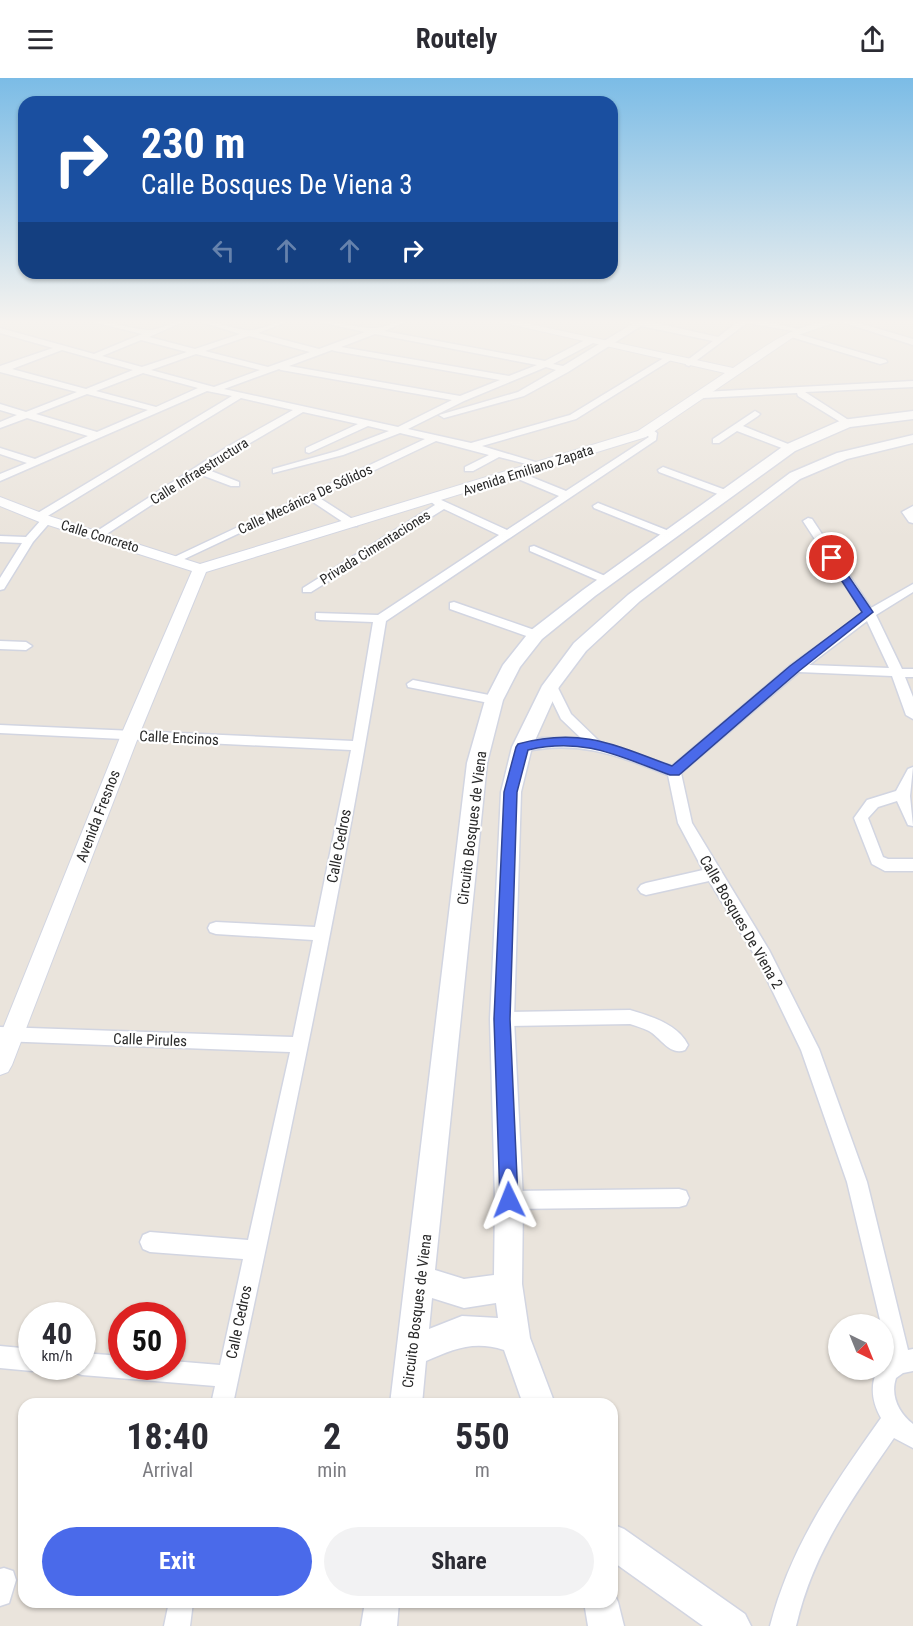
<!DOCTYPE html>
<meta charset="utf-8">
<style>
body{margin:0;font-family:"Roboto Condensed",sans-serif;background:#f2f2f3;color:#2b2b33;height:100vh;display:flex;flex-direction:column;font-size:22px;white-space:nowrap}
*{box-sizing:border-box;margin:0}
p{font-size:20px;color:#7c7c81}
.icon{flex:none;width:33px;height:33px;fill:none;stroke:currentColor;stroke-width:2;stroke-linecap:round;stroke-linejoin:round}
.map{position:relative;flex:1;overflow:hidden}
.sheet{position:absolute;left:18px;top:1320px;width:600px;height:210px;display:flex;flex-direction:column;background:#fff;border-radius:18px;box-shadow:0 2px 4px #0004}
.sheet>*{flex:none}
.banner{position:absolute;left:18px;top:18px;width:600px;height:183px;border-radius:18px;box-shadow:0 2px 4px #0004;background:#1a4fa0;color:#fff;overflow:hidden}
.needle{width:39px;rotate:137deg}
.tools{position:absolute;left:828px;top:1236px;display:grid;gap:12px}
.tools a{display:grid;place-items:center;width:66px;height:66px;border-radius:50%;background:#fff;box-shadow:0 2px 4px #0004;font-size:30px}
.speed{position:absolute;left:18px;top:1224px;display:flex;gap:12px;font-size:30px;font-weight:700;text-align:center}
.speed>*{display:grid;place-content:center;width:78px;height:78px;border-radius:50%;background:#fff;box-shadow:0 2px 4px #0004;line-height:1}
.speed small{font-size:15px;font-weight:400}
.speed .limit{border:9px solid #d22;background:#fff;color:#111}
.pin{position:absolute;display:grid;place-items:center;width:51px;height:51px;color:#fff;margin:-26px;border:3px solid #fff;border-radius:50%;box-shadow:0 2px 6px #0007}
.me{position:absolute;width:66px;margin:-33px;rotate:358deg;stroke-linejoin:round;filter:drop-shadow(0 0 4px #0008)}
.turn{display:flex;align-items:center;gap:21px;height:126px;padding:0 24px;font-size:27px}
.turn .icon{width:78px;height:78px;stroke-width:2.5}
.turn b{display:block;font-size:42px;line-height:51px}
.lanes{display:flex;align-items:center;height:57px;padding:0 24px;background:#0003;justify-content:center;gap:30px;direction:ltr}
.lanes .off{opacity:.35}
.eta{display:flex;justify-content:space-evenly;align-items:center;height:102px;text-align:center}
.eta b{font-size:36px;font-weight:700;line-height:42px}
.button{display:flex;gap:12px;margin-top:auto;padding:12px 24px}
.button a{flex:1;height:69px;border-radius:36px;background:#4a6aea;color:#fff;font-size:24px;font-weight:700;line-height:69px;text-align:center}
.button a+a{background:#f2f2f3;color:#2b2b33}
header{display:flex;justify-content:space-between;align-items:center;height:78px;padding:0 24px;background:#fff;font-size:27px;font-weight:700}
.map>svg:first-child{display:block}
</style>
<header><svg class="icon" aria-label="menu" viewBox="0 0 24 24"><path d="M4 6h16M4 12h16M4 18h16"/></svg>Routely<svg class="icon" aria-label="share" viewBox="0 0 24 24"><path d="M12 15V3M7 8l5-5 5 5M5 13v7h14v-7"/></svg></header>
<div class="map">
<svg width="913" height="1548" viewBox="0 0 913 1548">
<rect width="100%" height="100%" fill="#eae4dc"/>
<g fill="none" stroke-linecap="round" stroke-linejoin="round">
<defs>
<path id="minor" d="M89,243C109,243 127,250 147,252C159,253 172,243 185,243L149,259L195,271L240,256L198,243C215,243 229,250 246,252C259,254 275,243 289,243L258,255L319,271L365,254L315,243C335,243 352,249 371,250C383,251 395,243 408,243L384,253L545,283L587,261H593V265L553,286L563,288L632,246L629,243H647L718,259L739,243H763L803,252L799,254L747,245L689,288L686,287V283L713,263L641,248L568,294L524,318L444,340L439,337L518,314L556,292L546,289L464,323L408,351L471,365L570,337L667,278L674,280L576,341L482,368L542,386V390L499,379L473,393H465V389L489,377L436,363L318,419L357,444V448H349L310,422L178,484H170L168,482L425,361L400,355L343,377L273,395V391L337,373L389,353L368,348L309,375L306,374V370L358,346L303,334L206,391L239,404V408H231L199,396L102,459H94V455L227,369L293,332L241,320L46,439L52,442L33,464L4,511L0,512V500L22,465L0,464V458L26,459L42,441L36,440V436L232,318L207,313L0,403V396L27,385L0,376V370L35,381L88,358L27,340L0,350V344L17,337L0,332V326L26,334L77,314L0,294V288L53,270L0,255V250L94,276L142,256ZM375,256L537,287L509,298L341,269ZM249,258L310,274L268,289L205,273ZM141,262L187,274L142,289L102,278ZM62,272L133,292L86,311L12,291ZM332,272L335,273L500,302L460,318L289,288ZM196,276L260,292L214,309L151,292ZM279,291L281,292L452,322L398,349L224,311ZM143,295L198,310L156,329L96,313ZM87,316L148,332L97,354L36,336Z
M839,243H852L913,261V267Z
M791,254L886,282L887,284L880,286L788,258L787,256Z
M913,303V309L805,314L850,343L852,345L847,348L798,318L797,315L703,320L698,317L703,314Z
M755,333L760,336L758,338L743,348L793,368V372H787L737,353L719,365H713V361Z
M644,350H650L657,355L656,362L386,543C344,805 288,1066 233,1326H211L215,1308L82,1297L74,1294L72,1288H82V1275L122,1278V1288H172V1283L220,1287L243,1181L150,1174L143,1171L140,1164L143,1157L150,1154L248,1162L290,974L0,963V949L293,959L313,862L216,856L210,854L208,850L210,846L216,844L315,849L351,672L0,655V647L353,663L373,544L320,542L316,541V535L378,537L499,457L444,431L311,514H303V510L435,427L430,423L431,421H439L507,452L559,418L511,398V394H519L566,413L649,359L642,352Z
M663,389L731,414L732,416L723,418L659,394L658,392Z
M598,425L674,455L675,457L666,459L594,430L593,428Z
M913,428V445L909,444L902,434Z
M808,440L812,441L871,530L913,506V514L876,537L902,591H913V599H905L913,619V641L906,637L892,598L799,594L681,695L692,745L769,872L819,971L867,1104L908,1272L913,1271V1293L903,1295L896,1300C890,1318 899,1335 913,1346V1370L894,1360C852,1421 813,1474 796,1548H770C791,1467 833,1408 881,1340C872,1324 870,1309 877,1292H884V1282L888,1279L884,1246H881L847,1104L801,972L757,881L709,803L646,817L641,815L638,811L641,807L646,805L703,792L678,745L668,697C616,677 578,661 522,674L515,669L517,666L542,660H581L561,641L545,608L551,604L557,608L571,636L600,664L672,688L791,587L863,535L803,443ZM867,543L889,590L809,587Z
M534,468L610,500L612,502L610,504H602L530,473V469Z
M454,524L540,554L542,557L536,561L532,560L450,531V525Z
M0,563L26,564L32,568L26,572L0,571Z
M413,602L494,618L501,622L494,626L408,609L407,606Z
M913,689L910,718L913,748L908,747L897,723L878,729L868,740L883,779L888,781H913V793H885L872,786L854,740L867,722L896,713L908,691Z
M630,932C650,938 678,946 688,967L685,972C670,978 661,960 649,953C643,950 636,948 630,946L502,948L496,946L493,941L496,936L502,934Z
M679,1111L686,1113L689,1120L686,1127L679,1129L509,1131L502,1129L499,1122L502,1115L509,1113Z
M0,1268L32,1271V1288L40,1290L32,1293L0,1290Z
M4,1490L13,1493L16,1502L9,1525L0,1528V1491Z
M169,1524H193L190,1548H164Z"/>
<path id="tertiary" d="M496,243H516L733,290C766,268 797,243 839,243L795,258L646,359L206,494L139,657L12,987L8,994L0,997V958L121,657L192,493L42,445L0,428V419L52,439L200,486L638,353L725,295Z"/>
<path id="secondary" d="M913,333V341L850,349L795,373L595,518L542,561L520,589L503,622L487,685L435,1192L464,1201L494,1197L495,1122L490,941L501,714L512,669L542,608L574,565L628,517L790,395L837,375L913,357V365L847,381L800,401L640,523L586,573L559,609L532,669L521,714L514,941L523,1122L522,1206L530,1260L555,1326H523L504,1272C474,1262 453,1271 426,1283L422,1326H390L467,685L485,622L503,587L530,553L583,512L785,367L842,342ZM432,1220L464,1230L496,1225L498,1240L462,1238L429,1251Z
M612,1446L624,1451L745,1536L751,1548H703L612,1483Z
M612,1511L618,1524L624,1548H588L584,1524H612Z
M365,1524H399L397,1548H361Z"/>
</defs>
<!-- minor casing -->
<use href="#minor" stroke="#d2d5e1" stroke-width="3"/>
<!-- tertiary casing -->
<use href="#tertiary" stroke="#d2d5e1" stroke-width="2"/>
<!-- secondary casing -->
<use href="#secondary" stroke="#d2d5e1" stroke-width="3"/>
<!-- minor -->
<use href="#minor" fill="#fff" fill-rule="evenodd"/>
<!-- tertiary -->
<use href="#tertiary" fill="#fff" fill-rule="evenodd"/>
<!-- secondary -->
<use href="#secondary" fill="#fff" fill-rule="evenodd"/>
</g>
<!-- sky -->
<linearGradient id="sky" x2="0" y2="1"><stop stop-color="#7bbce6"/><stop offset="0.53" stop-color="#f6f3ef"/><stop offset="1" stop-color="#f6f3ef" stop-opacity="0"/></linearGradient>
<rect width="913" height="460" fill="url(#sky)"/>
<!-- route -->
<path fill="#4a6aea" stroke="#304598" stroke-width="1.5" d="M828,478H835L873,534L799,593L679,697H670C618,678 584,659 528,672L517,714L510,941L518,1122L515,1128L509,1130L503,1128L500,1122L494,941L504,714L516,669L518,666C581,649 615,667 672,688L790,588L862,534L827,480Z"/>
<g text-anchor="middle" stroke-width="4.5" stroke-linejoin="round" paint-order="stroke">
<!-- far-street labels -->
<g font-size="14" fill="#292929" stroke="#fff">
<text transform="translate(528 392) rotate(-18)" y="5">Avenida Emiliano Zapata</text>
<text transform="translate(199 393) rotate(-32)" y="5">Calle Infraestructura</text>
<text transform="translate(305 421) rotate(-25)" y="5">Calle Mecánica De Sólidos</text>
<text transform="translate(100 458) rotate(17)" y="5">Calle Concreto</text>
<text transform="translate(375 469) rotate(-32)" y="5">Privada Cimentaciones</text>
</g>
<!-- street labels -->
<g font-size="15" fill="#292929" stroke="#fff">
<text transform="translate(179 660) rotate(3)" y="5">Calle Encinos</text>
<text transform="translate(98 738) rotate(-69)" y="5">Avenida Fresnos</text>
<text transform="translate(472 750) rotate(-83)" y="5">Circuito Bosques de Viena</text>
<text transform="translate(339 768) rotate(-79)" y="5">Calle Cedros</text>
<text transform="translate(741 844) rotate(60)" y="5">Calle Bosques De Viena 2</text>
<text transform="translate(150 962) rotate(2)" y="5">Calle Pirules</text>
<text transform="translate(417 1233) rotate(-83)" y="5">Circuito Bosques de Viena</text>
<text transform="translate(239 1244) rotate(-78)" y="5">Calle Cedros</text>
</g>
</g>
</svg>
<div class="tools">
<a><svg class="needle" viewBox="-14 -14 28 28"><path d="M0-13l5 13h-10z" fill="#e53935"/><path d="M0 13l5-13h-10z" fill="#7c7c81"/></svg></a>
</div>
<div class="speed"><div>40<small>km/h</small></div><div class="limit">50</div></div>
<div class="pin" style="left:832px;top:480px;background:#d93025"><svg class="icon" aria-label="arrive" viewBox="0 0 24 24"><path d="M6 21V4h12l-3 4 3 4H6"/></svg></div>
<svg class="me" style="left:509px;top:1122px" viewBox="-20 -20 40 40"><path d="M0-17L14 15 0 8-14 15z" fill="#4a6aea" stroke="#fff" stroke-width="4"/></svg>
<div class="banner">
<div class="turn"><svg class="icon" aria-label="right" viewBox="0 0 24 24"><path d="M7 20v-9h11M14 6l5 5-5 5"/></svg><div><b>230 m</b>Calle Bosques De Viena 3</div></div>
<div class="lanes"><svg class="icon off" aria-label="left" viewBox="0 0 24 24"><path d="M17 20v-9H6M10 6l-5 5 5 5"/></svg><svg class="icon off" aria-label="ahead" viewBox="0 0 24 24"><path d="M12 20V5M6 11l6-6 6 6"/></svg><svg class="icon off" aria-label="ahead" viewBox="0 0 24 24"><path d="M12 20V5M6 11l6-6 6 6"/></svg><svg class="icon" aria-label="right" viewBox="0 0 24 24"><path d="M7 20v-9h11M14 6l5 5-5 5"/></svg></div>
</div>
<section class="sheet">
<div class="eta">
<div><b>18:40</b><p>Arrival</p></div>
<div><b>2</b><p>min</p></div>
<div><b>550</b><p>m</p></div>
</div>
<div class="button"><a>Exit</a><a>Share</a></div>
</section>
</div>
